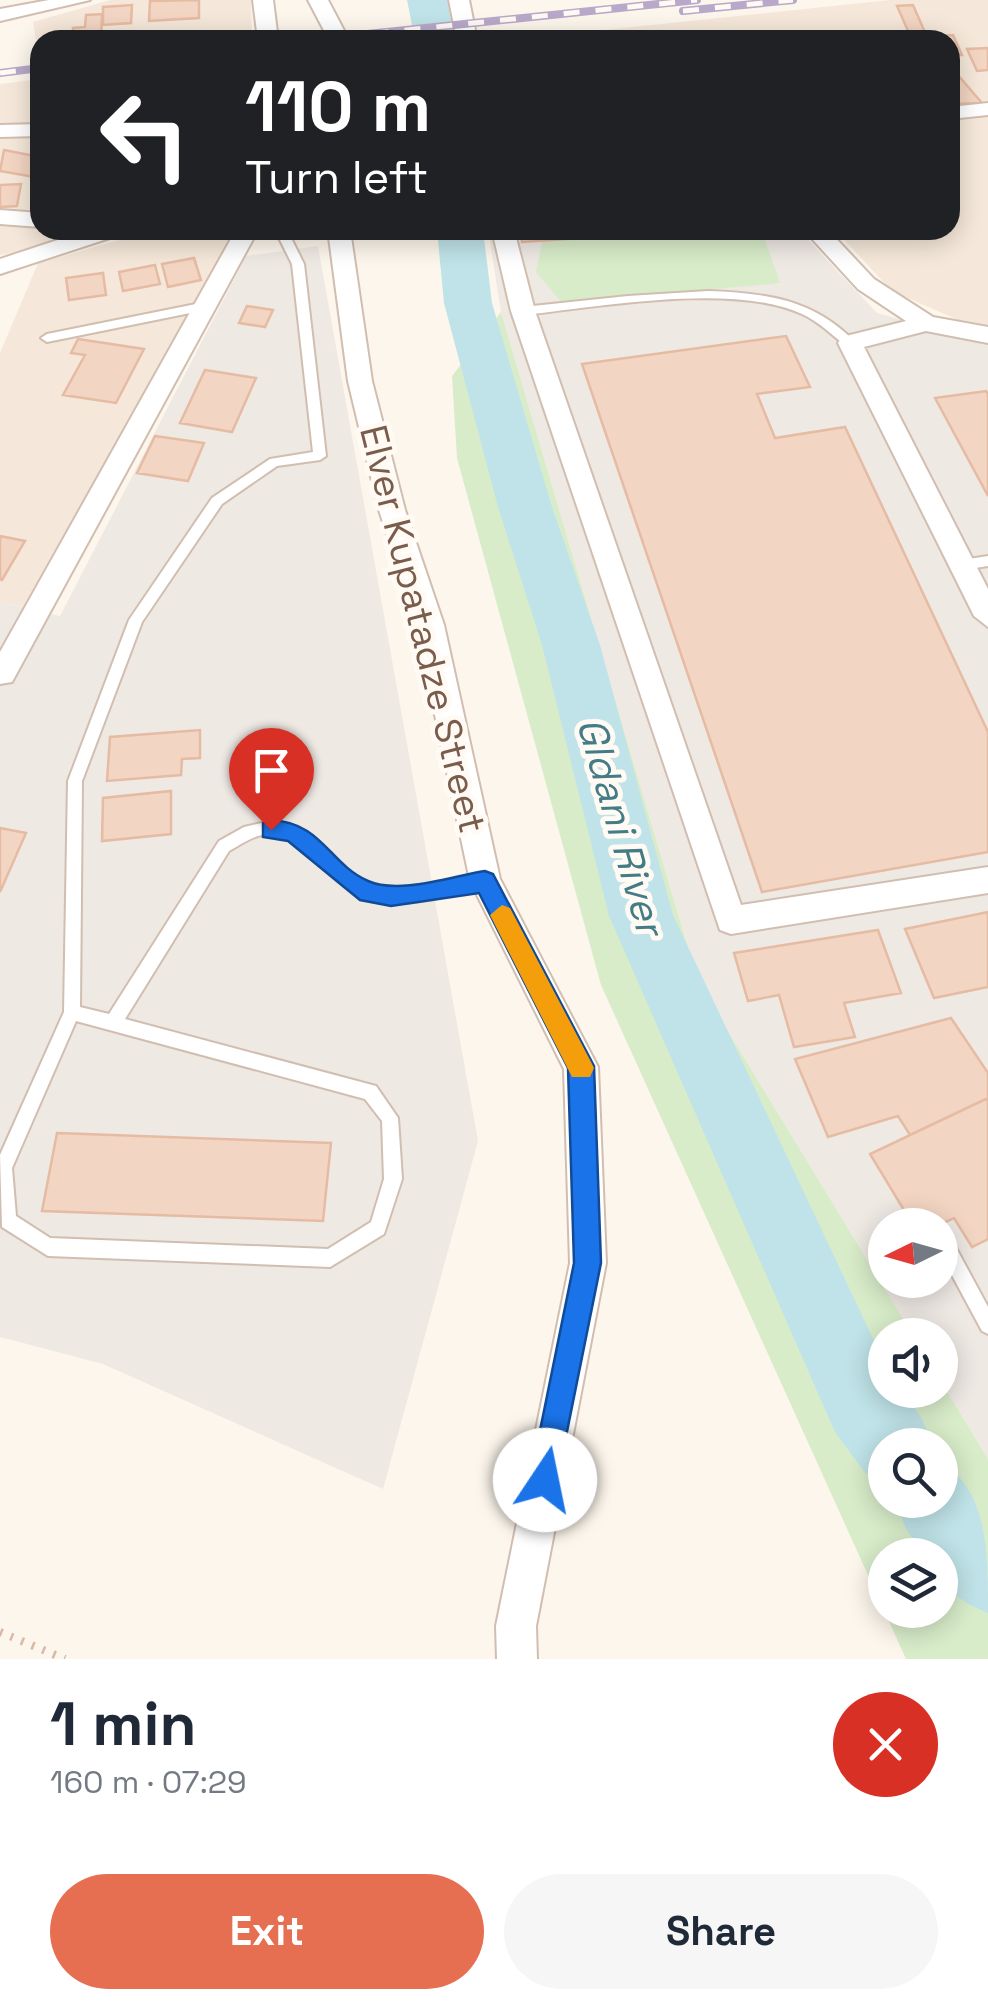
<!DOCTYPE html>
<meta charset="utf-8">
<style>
body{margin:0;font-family:"Space Grotesk",sans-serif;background:#f6f6f7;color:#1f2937;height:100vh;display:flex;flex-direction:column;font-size:38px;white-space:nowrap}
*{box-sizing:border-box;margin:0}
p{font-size:32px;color:#747a83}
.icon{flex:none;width:55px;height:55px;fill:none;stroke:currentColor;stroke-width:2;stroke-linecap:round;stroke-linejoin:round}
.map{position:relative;height:1659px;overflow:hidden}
.side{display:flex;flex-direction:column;background:#fff;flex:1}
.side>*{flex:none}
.banner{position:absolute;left:30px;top:30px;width:930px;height:210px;border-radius:30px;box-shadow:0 5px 25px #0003;background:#202124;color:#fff;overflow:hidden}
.needle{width:65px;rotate:265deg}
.buttons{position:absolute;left:868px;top:1208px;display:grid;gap:20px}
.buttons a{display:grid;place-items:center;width:90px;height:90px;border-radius:50%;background:#fff;box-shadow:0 5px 25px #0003;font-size:50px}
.pin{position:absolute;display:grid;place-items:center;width:85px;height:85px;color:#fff;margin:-102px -42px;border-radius:50% 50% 50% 0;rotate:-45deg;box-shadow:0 0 10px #0007}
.pin .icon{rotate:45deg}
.me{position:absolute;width:110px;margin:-55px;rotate:11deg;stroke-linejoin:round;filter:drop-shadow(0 0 8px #0008)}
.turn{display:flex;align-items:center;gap:35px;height:210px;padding:0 50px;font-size:45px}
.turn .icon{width:130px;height:130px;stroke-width:2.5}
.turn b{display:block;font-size:70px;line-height:85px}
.round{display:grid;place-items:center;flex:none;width:105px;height:105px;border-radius:52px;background:#f6f6f7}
.overview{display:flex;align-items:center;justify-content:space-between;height:170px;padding:0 50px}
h1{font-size:60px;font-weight:700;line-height:75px}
.cta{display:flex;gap:20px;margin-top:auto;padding:20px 50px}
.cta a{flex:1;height:115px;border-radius:60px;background:#e76f51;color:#fff;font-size:40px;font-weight:700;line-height:115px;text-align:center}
.cta a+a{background:#f6f6f7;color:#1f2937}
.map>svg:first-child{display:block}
</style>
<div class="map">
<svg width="988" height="1659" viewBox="0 0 988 1659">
<rect width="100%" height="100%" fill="#fdf6ec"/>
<!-- residential -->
<path fill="#f5e8da" d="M110,0H251L252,39L40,40L39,57L33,22Z
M890,0H988V327L965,323L892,291L835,230H950V40H508Z
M40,79V230H75L48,246L0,255V84Z
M155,230L231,236L23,607L0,602V353L38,263Z"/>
<!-- industrial -->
<path fill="#efe9e4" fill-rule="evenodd" d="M488,230H799L877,313L988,343V1459L940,1380V1335H913L698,982L501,312ZM885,1225H940V1280H885Z
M318,246L478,1141L383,1489L103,1364L0,1337V602L60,616L246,256Z"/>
<!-- green -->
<path fill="#d8ecc9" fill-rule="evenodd" d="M601,230H708L765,240L780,283L562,303L536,272L543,237Z
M501,312L698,982L913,1335H885V1390H940V1380L988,1459V1659H906L601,985L457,458L452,376ZM885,1445H940V1500H885ZM885,1555H940V1610H885Z"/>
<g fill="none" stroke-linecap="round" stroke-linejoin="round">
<!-- river -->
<path fill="#bfe3e8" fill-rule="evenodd" d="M407,0H447L455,40H415Z
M437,230H483L492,303L552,507L600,645L673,915L885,1364V1390H901L921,1417L933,1445H885V1481L865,1473L835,1432L609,916L542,645L498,507L444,303Z
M940,1462C988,1489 988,1553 988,1613C959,1601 940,1589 940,1555H925L906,1529L895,1500H940Z"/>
</g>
<!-- building -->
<path fill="#f3d5c3" stroke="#e6bba3" stroke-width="2.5" d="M199,0V18L149,21L150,1Z
M132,5L131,23L103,25V7Z
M913,5L927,37L929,40H912L897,6Z
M102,14L101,39L73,40V28L85,27L86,15Z
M953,35L962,55H950V40L927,37Z
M988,48V70L977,71L967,49Z
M950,74H957L982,103L950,104Z
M4,150L40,157V178L0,171Z
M21,184L17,206L0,207V185Z
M520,230H595L596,237L522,242Z
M194,258L201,280L168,287L162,264Z
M155,265L160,284L123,291L119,272Z
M103,273L106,295L69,300L66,278Z
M247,306L273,310L265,327L239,323Z
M786,336L810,387L757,394L775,438L845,427L988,732V852L762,892L582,364Z
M78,339L144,349L116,403L63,395L85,355L71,353Z
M205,370L256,378L232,432L180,423Z
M986,391L988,394V496L935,398Z
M155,436L204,443L188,481L137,473Z
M0,536L25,541L2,580L0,579Z
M200,730V758L182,759L181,775L107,781L110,737Z
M171,791V834L102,841L103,798Z
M0,828L26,833L0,892Z
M988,912V987L934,998L905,929Z
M878,930L901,993L844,1003L855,1037L794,1047L779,995L748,1001L734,953Z
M951,1018L988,1073V1098L910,1135L898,1116L828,1137L795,1059Z
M988,1098V1239L972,1247L954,1218L939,1225H913L870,1154Z
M57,1133L331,1143L323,1221L42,1211Z"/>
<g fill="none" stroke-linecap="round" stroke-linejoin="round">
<defs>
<path id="lane" d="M275,230H287L304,264L326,456L320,460L277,466L222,504L142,622L82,781L80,1007L109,1014L219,841L244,827L270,821L292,826L306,835L348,874L375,887H422L485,874L490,876L493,881L490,886L485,888C448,895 406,910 369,899C331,888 302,836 273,834C257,833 243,843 229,851L125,1019L376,1086L398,1118L402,1179L384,1234L330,1267L48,1256L2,1227L0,1155L64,1012L68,781L129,620L212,498L270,459L313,452L292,264ZM76,1021L365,1099L382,1121L384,1179L371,1222L328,1249L50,1238L16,1216L12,1168Z
M708,291C766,293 814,299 856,343L854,346H846C832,335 818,321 802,314C733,282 598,307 523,315L517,311L523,307L628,296Z
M206,302L212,306L210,309L47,342L41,338L47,334Z
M988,556V566L962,570L955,565L962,560Z
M942,1230L948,1233L988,1307V1334L982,1331L940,1253V1231Z"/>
<path id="street" d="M49,0H90L0,21V9Z
M253,0H273L278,40H258Z
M308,0H328L349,40H329Z
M449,0H469L477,40H457Z
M988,103V115L950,119V107Z
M40,124V136L0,137V125Z
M0,210L40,213V227L0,224Z
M88,230H122L119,235L0,274V259Z
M236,230H258L12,682L0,684V652Z
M328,230H350L372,381L405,510L444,625L500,879L598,1067L606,1263L536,1626L537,1659H497L496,1626L570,1263L564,1069L470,881L416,625L379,510L348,381Z
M492,230H514L535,311L741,905L988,867V893L731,934L720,930L511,311Z
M804,230H828L874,279L933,317L988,327V343L926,331L864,347L988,589V627L974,616L838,343L842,337L906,321L858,289Z"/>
</defs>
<!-- lane casing -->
<use href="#lane" stroke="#d1beb0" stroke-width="4"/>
<!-- street casing -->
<use href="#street" stroke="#d1beb0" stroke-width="4"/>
<!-- path -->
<path stroke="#d9b8a5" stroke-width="8" stroke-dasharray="2.5 9" stroke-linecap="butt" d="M0,1632L65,1659"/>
<!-- lane -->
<use href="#lane" fill="#fff" fill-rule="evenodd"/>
<!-- street -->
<use href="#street" fill="#fff" fill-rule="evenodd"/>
<defs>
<path id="rail" d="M683,11L793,0
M309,40L697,0
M0,73L40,68"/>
</defs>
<!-- rail casing -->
<use href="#rail" stroke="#b9a8c9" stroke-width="8"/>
<!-- rail -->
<use href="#rail" stroke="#fffaf3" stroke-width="5" stroke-dasharray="16" stroke-linecap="butt"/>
</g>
<!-- route -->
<path fill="#1a73e8" stroke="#114b97" stroke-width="2.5" d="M271,820C323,823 328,863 368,881C399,895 452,876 485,871L493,874L594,1066L601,1263L555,1491L545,1495L534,1491L530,1480L574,1263L568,1068L479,893L391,906L360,900L288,841L263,837V823Z"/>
<!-- slow -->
<path fill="#f59e0b" d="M502,905L510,908L590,1060L594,1068L590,1077H572L490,915Z"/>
<g text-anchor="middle" stroke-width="10" stroke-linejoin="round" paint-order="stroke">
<!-- street labels -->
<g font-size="38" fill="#7a5c4d" stroke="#fffaf3">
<text transform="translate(423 629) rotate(76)" y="13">Elver Kupatadze Street</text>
</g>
<!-- water labels -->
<g font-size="40" font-style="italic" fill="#437c86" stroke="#fffaf3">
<text transform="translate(621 826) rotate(74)" y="14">Gldani River</text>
</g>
</g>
</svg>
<div class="buttons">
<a><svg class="needle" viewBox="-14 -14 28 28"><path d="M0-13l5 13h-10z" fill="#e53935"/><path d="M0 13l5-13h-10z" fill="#747a83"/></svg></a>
<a><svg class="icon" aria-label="sound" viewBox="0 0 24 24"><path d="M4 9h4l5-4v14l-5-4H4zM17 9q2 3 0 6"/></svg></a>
<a><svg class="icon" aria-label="search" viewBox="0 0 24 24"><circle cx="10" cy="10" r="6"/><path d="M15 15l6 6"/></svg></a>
<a><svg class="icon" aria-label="layers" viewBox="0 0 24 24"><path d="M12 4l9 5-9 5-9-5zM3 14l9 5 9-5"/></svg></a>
</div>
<div class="pin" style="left:271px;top:830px;background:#d93025"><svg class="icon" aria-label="arrive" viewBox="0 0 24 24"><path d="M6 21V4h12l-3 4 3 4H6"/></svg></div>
<svg class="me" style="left:545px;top:1480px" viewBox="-20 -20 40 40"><circle r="19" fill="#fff"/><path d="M0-13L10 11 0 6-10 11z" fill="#1a73e8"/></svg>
<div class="banner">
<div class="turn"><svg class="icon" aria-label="left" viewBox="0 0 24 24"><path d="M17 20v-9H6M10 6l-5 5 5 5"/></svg><div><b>110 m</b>Turn left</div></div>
</div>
</div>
<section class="side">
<div class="overview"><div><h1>1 min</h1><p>160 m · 07:29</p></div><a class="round" style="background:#d93025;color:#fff"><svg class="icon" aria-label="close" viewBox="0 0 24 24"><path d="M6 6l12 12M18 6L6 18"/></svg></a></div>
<div class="cta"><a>Exit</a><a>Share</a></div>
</section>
